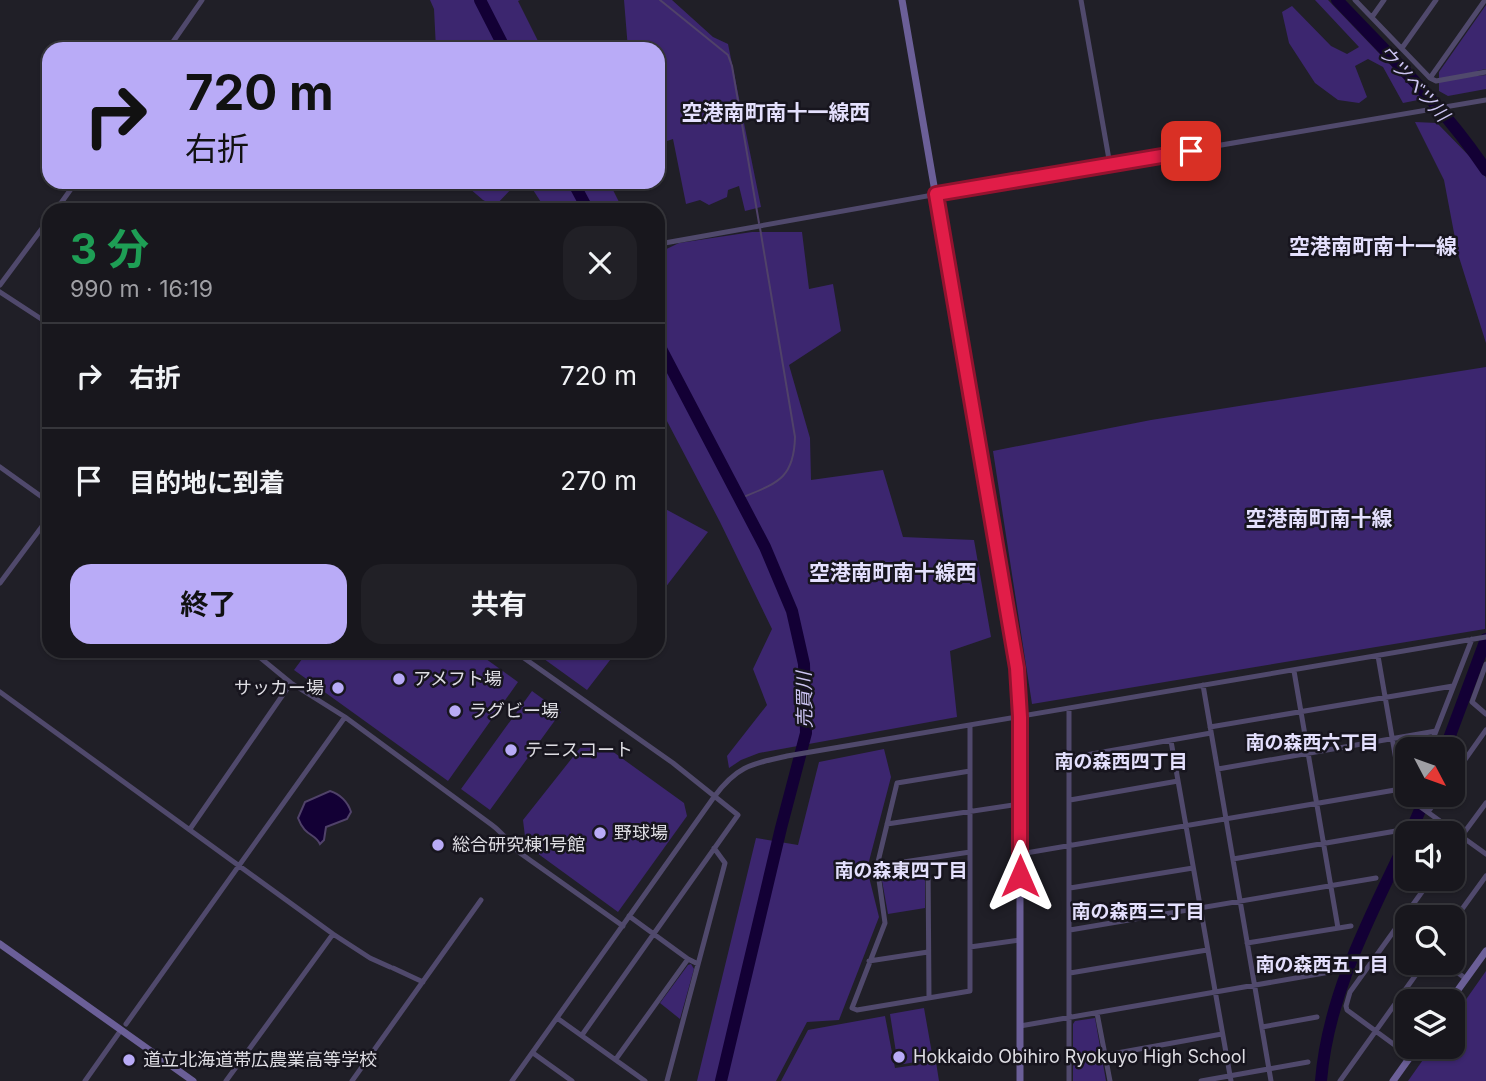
<!DOCTYPE html>
<html lang="ja">
<meta charset="utf-8">
<style>
body{margin:0;font-family:Inter,"Noto Sans JP",sans-serif;background:#212026;color:#f1f3f6;height:100vh;display:flex;flex-direction:column;font-size:26px;white-space:nowrap}
*{box-sizing:border-box;margin:0}
p{font-size:23px;color:#9f9fa4}
.icon{flex:none;width:38px;height:38px;fill:none;stroke:currentColor;stroke-width:2;stroke-linecap:round;stroke-linejoin:round}
.map{position:relative;flex:1;overflow:hidden}
.details{position:absolute;left:42px;top:203px;width:623px;height:455px;display:flex;flex-direction:column;background:#18171d;border-radius:21px;box-shadow:0 2px 5px #0004,0 0 0 2px #36363b}
.details>*{flex:none}
.banner{position:absolute;left:42px;top:42px;width:623px;height:147px;border-radius:21px;box-shadow:0 2px 5px #0004,0 0 0 2px #36363b;background:#b9abf7;color:#111;overflow:hidden}
.needle{width:46px;rotate:131deg}
.tools{position:absolute;left:1395px;top:737px;display:grid;gap:14px}
.tools a{display:grid;place-items:center;width:70px;height:70px;border-radius:14px;background:#18171d;box-shadow:0 2px 5px #0004,0 0 0 2px #36363b;font-size:35px}
.pin{position:absolute;display:grid;place-items:center;width:60px;height:60px;color:#fff;margin:-30px;border-radius:14px;box-shadow:0 4px 10px #0006}
.me{position:absolute;width:77px;margin:-38px;rotate:0deg;stroke-linejoin:round;filter:drop-shadow(0 0 5px #0008)}
.turn{display:flex;align-items:center;gap:24px;height:147px;padding:0 28px;font-size:32px}
.turn .icon{width:91px;height:91px;stroke-width:2.5}
.turn b{display:block;font-size:49px;line-height:60px}
.round{display:grid;place-items:center;flex:none;width:74px;height:74px;border-radius:21px;background:#212026}
.overview{display:flex;align-items:center;justify-content:space-between;height:119px;padding:0 28px}
h1{font-size:42px;font-weight:700;line-height:52px;color:#1e9e55}
.cta{display:flex;gap:14px;margin-top:auto;padding:14px 28px}
.cta a{flex:1;height:80px;border-radius:21px;background:#b9abf7;color:#111;font-size:28px;font-weight:700;line-height:80px;text-align:center}
.cta a+a{background:#212026;color:#f1f3f6}
ul{padding:0;list-style:none}
li{display:flex;align-items:center;gap:21px;height:105px;padding:0 28px;border-top:2px solid #36363b}
li div{flex:1}
li b{display:block;font-size:26px}
li em{font-style:normal}
.map>svg:first-child{display:block}
</style>
<div class="map">
<svg width="1486" height="1081" viewBox="0 0 1486 1081">
<rect width="100%" height="100%" fill="#201f27"/>
<!-- green -->
<path fill="#3c266f" d="M430,0H520L518,1L542,49H436L434,9Z
M624,0H672L713,37L728,44L761,207L745,211L739,186L728,190L727,197L709,205L700,200L686,204L673,139L658,144V107L661,106L658,83V49H628Z
M1315,0H1328L1423,99L1403,103L1383,67L1368,59L1355,66L1367,97L1359,103L1338,100L1315,83L1289,43L1282,12L1292,6L1331,46L1347,54L1359,47Z
M1486,5V69L1477,71V76L1486,75V89L1448,96L1439,91V72Z
M1415,122L1437,123L1478,165L1486,178V343L1458,254L1444,180Z
M462,182H518L495,206L483,200Z
M528,182H609L623,210H546Z
M752,232H802L809,289L833,284L841,331L789,365L810,438L811,480L883,470L903,537L974,540L991,637L950,651L957,717L759,753L741,760L729,768L727,756L767,705L753,669L772,629L720,522L658,404V253L679,243Z
M1486,367L1485,629L1032,704L993,451L1151,420Z
M658,505L708,532L658,597Z
M308,651H475L518,682L448,781L294,670Z
M533,651H617L587,690Z
M532,691L561,712L490,810L461,789Z
M605,746L684,803L687,816L618,912L526,845L523,820L580,748Z
M884,749L891,777L867,869L879,917L839,1020L807,1022L776,1081H697L756,838L798,845L819,762Z
M920,864L925,868V908L888,914L881,875L884,871Z
M691,964L694,969L680,1019L660,1003L688,965Z
M1486,971V1081H1408L1432,1047L1452,1046L1453,1018Z
M924,1008L933,1059L898,1065L890,1014Z
M885,1016L895,1068L936,1062L939,1081H781L808,1030Z
M1095,1018L1106,1081H1073V1024L1075,1021Z"/>
<!-- water -->
<path fill="#130035" stroke="#504269" stroke-width="2" d="M330,791C340,794 348,802 351,812L347,819L326,827L324,840L320,844C315,833 305,837 298,818L305,802Z"/>
<g fill="none" stroke-linecap="round" stroke-linejoin="round">
<!-- stream -->
<path stroke="#504269" stroke-width="2" d="M660,0L728,55L732,66L759,223
M741,498C777,483 794,479 795,437L760,228"/>
<!-- river -->
<path stroke="#130035" stroke-width="12" d="M480,0L505,49
M1337,0C1389,55 1444,107 1486,170
M573,182L588,210
M658,343L765,547L792,611L804,664L806,733L781,828L721,1081
M1445,749L1486,639
M1410,833L1427,794
M1321,1081C1328,994 1370,917 1407,839"/>
<!-- street -->
<path stroke="#50496c" stroke-width="5" d="M1081,0L1110,165
M1355,0L1430,78L1436,81L1486,72
M1372,17L1384,0
M1402,48L1436,0
M168,49L202,0
M1430,78L1485,0
M56,210L76,182
M659,244L1033,177L1486,100
M0,285L49,219
M0,292L49,324
M0,467L49,502
M0,583L49,517
M252,651L291,683L345,717L492,825C503,833 510,844 520,853L623,926
M514,651L673,763L738,815L582,1035
M1378,656L1401,789L1408,798L1486,854
M1486,664L1472,702L1486,714
M1294,671L1338,928
M1203,685L1271,1081
M0,692L333,934L370,958L390,967
M970,726V991L857,1010L852,1008L885,923L877,866L897,783L970,771
M1210,727L1453,686
M1171,741L1231,1081
M1429,749L1472,639
M1069,758L1211,733
M1218,769L1436,731
M1452,778L1486,730
M1070,800L1178,781
M1428,812L1441,794
M887,824L1020,804
M190,829L291,683
M1452,849L1486,803
M1020,854L1401,789
M1233,859L1396,831
M928,860L929,998
M877,866L970,852
M1070,888L1193,868
M629,916L688,959L698,964
M1452,923L1486,876
M1397,928L1407,936
M1070,930L1376,878
M1247,943L1351,926
M970,947L1020,940
M869,961L928,952
M1444,962L1466,979
M393,968L423,982
M1070,973L1207,950
M1097,1013L1110,1081
M557,1018L645,1081
M126,1024L345,717
M1020,1026L1330,972
M1262,1027L1317,1017
M533,1053L572,1081
M1106,1055L1222,1034
M1411,1057L1347,1010L1346,1006L1350,992L1432,878
M616,1059L688,959
M85,1081L121,1030
M226,1081L333,934
M352,1081L481,900
M512,1081L714,797C737,766 751,764 787,756L1486,637
M667,1081L725,863L714,848
M1069,1081V709
M1201,1081L1308,1062
M1340,1081L1425,962"/>
<!-- secondary -->
<path stroke="#6b5f98" stroke-width="7" d="M902,0L1017,668L1020,717V1081
M0,944L193,1081
M1450,1001L1486,951
M1393,1081L1418,1046"/>
</g>
<g fill="none" stroke-linecap="round" stroke-linejoin="round">
<defs>
<path id="route" d="M1020,876V717L1017,668L936,194L1191,151"/>
</defs>
<!-- route casing -->
<use href="#route" stroke="#92132f" stroke-width="18"/>
<!-- route -->
<use href="#route" stroke="#e11d48" stroke-width="12"/>
</g>
<!-- markers -->
<g fill="#b9abf7" stroke="#17151e" stroke-width="2.5">
<circle cx="399" cy="679" r="7"/>
<circle cx="338" cy="688" r="7"/>
<circle cx="455" cy="711" r="7"/>
<circle cx="511" cy="750" r="7"/>
<circle cx="600" cy="833" r="7"/>
<circle cx="438" cy="845" r="7"/>
<circle cx="899" cy="1057" r="7"/>
<circle cx="129" cy="1060" r="7"/>
</g>
<g text-anchor="middle" stroke-width="5" stroke-linejoin="round" paint-order="stroke">
<!-- poi labels -->
<g font-size="18" fill="#dedde3" stroke="#17151e" text-anchor="start">
<text x="413" y="685">アメフト場</text>
<text x="324" y="694" text-anchor="end">サッカー場</text>
<text x="469" y="717">ラグビー場</text>
<text x="525" y="756">テニスコート</text>
<text x="614" y="839">野球場</text>
<text x="452" y="851">総合研究棟1号館</text>
<text x="913" y="1063">Hokkaido Obihiro Ryokuyo High School</text>
<text x="143" y="1066">道立北海道帯広農業高等学校</text>
</g>
<!-- water labels -->
<g font-size="19" font-style="italic" fill="#cdc5f3" stroke="#17151e">
<text transform="translate(1414 83) rotate(48)" y="7">ウツベツ川</text>
<text transform="translate(804 700) rotate(-91)" y="7">売買川</text>
</g>
<!-- neighbourhood labels -->
<g font-size="19" font-weight="bold" fill="#e4e0fd" stroke="#17151e">
<text x="1312" y="749">南の森西六丁目</text>
<text x="1121" y="768">南の森西四丁目</text>
<text x="901" y="877">南の森東四丁目</text>
<text x="1138" y="918">南の森西三丁目</text>
<text x="1322" y="971">南の森西五丁目</text>
</g>
<!-- quarter labels -->
<g font-size="21" font-weight="bold" fill="#e4e0fd" stroke="#17151e">
<text x="776" y="120">空港南町南十一線西</text>
<text x="1373" y="254">空港南町南十一線</text>
<text x="1319" y="526">空港南町南十線</text>
<text x="893" y="580">空港南町南十線西</text>
</g>
</g>
</svg>
<div class="tools">
<a><svg class="needle" viewBox="-14 -14 28 28"><path d="M0-13l5 13h-10z" fill="#e53935"/><path d="M0 13l5-13h-10z" fill="#9f9fa4"/></svg></a>
<a><svg class="icon" aria-label="sound" viewBox="0 0 24 24"><path d="M4 9h4l5-4v14l-5-4H4zM17 9q2 3 0 6"/></svg></a>
<a><svg class="icon" aria-label="search" viewBox="0 0 24 24"><circle cx="10" cy="10" r="6"/><path d="M15 15l6 6"/></svg></a>
<a><svg class="icon" aria-label="layers" viewBox="0 0 24 24"><path d="M12 4l9 5-9 5-9-5zM3 14l9 5 9-5"/></svg></a>
</div>
<div class="pin" style="left:1191px;top:151px;background:#d93025"><svg class="icon" aria-label="arrive" viewBox="0 0 24 24"><path d="M6 21V4h12l-3 4 3 4H6"/></svg></div>
<svg class="me" style="left:1020px;top:876px" viewBox="-20 -20 40 40"><path d="M0-17L14 15 0 8-14 15z" fill="#e11d48" stroke="#fff" stroke-width="4"/></svg>
<div class="banner">
<div class="turn"><svg class="icon" aria-label="right" viewBox="0 0 24 24"><path d="M7 20v-9h11M14 6l5 5-5 5"/></svg><div><b>720 m</b>右折</div></div>
</div>
<section class="details">
<div class="overview"><div><h1>3 分</h1><p>990 m · 16:19</p></div><a class="round"><svg class="icon" aria-label="close" viewBox="0 0 24 24"><path d="M6 6l12 12M18 6L6 18"/></svg></a></div>
<ul>
<li><svg class="icon" aria-label="right" viewBox="0 0 24 24"><path d="M7 20v-9h11M14 6l5 5-5 5"/></svg><div><b>右折</b></div><em>720 m</em></li>
<li><svg class="icon" aria-label="arrive" viewBox="0 0 24 24"><path d="M6 21V4h12l-3 4 3 4H6"/></svg><div><b>目的地に到着</b></div><em>270 m</em></li>
</ul>
<div class="cta"><a>終了</a><a>共有</a></div>
</section>
</div>
